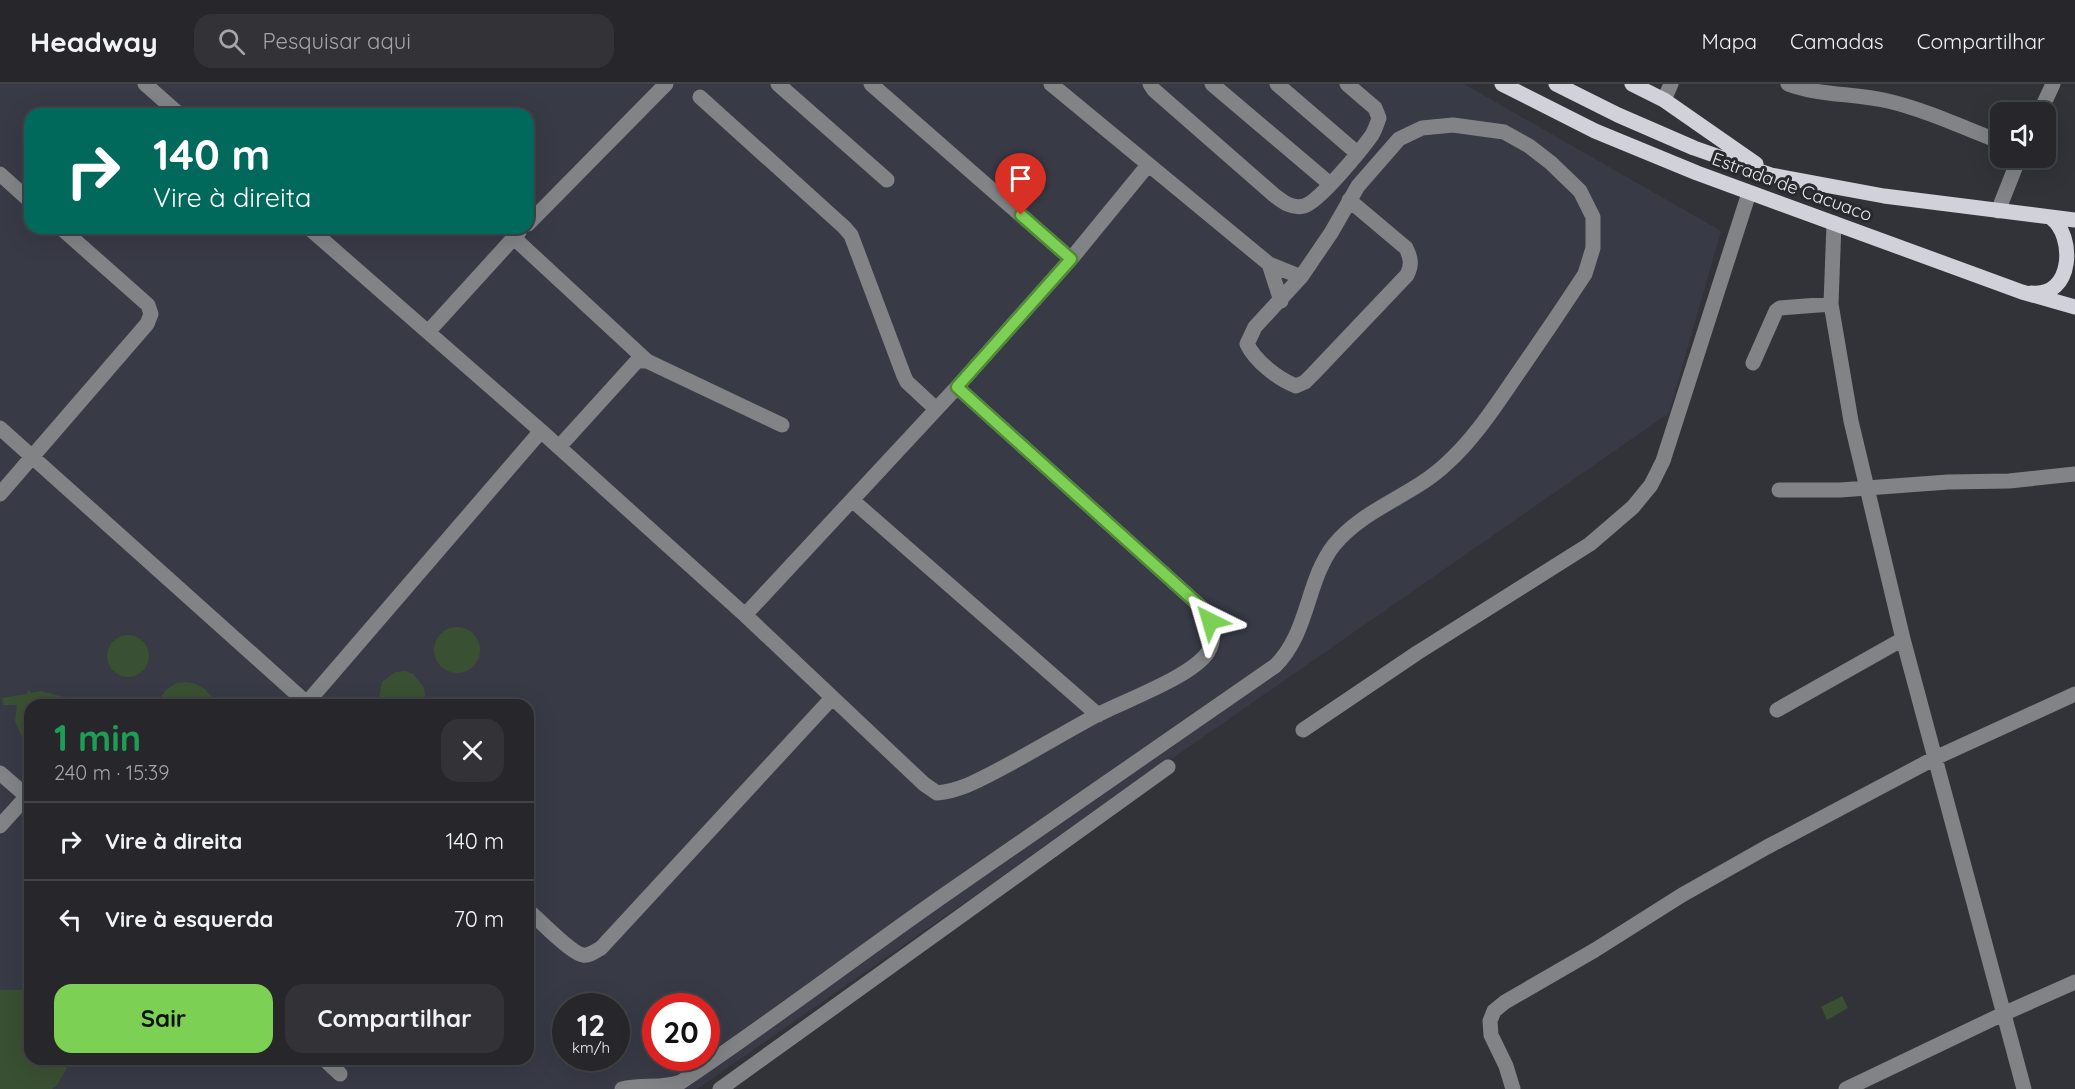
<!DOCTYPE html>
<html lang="pt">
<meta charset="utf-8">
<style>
body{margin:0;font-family:Quicksand,sans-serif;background:#323237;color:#f1f3f6;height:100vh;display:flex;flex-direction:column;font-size:22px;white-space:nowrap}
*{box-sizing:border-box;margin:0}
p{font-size:20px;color:#a4a5a9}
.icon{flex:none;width:33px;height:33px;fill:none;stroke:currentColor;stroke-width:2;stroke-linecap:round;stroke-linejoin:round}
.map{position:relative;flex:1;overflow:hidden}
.panel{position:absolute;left:24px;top:615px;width:510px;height:366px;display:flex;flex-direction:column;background:#26262b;border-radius:18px;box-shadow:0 6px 24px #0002,0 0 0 2px #424347}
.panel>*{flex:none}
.hud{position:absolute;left:24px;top:24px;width:510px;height:126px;border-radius:18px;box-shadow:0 6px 24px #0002,0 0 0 2px #424347;background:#00695c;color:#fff;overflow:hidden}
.controls{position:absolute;left:1990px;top:18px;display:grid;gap:12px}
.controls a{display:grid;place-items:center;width:66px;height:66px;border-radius:12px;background:#26262b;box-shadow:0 6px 24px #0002,0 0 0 2px #424347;font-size:30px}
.speed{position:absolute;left:552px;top:909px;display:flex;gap:12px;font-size:30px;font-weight:700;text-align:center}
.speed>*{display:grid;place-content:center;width:78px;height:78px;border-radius:50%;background:#26262b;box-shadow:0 6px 24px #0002,0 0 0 2px #424347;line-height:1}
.speed small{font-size:15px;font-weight:400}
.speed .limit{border:9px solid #d22;background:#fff;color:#111}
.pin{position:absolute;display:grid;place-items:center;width:51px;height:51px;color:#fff;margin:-62px -26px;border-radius:50% 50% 50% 0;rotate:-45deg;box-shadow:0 0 6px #0007}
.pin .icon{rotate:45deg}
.me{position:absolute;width:66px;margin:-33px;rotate:320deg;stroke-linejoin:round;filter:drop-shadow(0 0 4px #0008)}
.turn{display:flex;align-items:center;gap:21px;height:126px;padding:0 30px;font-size:27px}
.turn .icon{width:78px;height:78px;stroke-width:2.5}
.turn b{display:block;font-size:42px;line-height:51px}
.round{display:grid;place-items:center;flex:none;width:63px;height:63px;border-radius:18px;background:#323237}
.headline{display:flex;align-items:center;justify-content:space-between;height:102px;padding:0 30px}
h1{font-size:36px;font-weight:700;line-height:45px;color:#1e9e55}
.cta{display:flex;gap:12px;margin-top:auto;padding:12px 30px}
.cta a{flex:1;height:69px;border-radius:18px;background:#7cd155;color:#111;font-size:24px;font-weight:700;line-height:69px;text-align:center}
.cta a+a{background:#323237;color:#f1f3f6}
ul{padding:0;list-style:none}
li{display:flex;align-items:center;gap:18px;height:78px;padding:0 30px;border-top:2px solid #424347}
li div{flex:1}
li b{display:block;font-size:22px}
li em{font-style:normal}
header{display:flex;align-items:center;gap:36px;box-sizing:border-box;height:84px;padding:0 30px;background:#26262b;border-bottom:2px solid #424347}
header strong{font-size:28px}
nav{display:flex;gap:33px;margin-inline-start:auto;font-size:21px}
.search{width:420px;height:54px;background:#323237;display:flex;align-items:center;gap:15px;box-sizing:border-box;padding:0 21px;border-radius:18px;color:#a4a5a9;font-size:22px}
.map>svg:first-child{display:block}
</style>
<header>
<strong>Headway</strong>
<div class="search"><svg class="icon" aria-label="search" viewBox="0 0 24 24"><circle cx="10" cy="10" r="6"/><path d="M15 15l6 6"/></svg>Pesquisar aqui</div>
<nav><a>Mapa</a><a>Camadas</a><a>Compartilhar</a></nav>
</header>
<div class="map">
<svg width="2075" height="1005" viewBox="0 0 2075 1005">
<rect width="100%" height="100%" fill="#323339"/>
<!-- built -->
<path fill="#383a46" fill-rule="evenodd" d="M0,0H1464L1721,147L1669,329L697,1005H0ZM30,30H528V144H30ZM30,621H528V975H30ZM566,922H616V974H566ZM656,922H706V974H656Z"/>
<!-- building -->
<path fill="#3a5032" d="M434 566a23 23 0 1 1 46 0a23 23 0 1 1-46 0Z
M107 572a21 21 0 1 1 42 0a21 21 0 1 1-42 0Z
M405,587L413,590L423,602L425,610L424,621H381L379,614L382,598L395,588Z
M187,598L196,600L205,605L218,621H155L166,606L176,599Z
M30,605V609L41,607L76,616V621H30V672L15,637L17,621H3L2,614L26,610Z
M0,906H25L30,908V975H69L67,984L57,1001L52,1005H0Z
M1842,912L1848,924L1827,936L1821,923Z"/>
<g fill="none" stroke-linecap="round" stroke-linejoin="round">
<!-- minor -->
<path stroke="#828386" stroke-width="15" d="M145,0L179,30
M778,0L887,96
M871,0L1071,175
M1051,0L1269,180L1301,193
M1150,0L1154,6L1274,111C1283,118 1292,125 1304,122C1319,118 1362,65 1372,51C1375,46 1377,40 1379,34L1375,24L1347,0
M1212,0L1330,100
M1277,0L1357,69
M1788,0C1820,12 1854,9 1888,17C1926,26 1964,44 2001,58
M700,13L844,143L851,151L904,292L907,298L936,325
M1664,16L1671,0
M2040,28L2053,0
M0,90L30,117
M1998,127L2019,74
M1834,139L1831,220L1851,337L1903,555L2024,1005
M528,140L666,0
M309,144L541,347L745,531L924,700L937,709C948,708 958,705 968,701C1012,681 1054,654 1097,631C1124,617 1193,592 1208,568C1218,551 1210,537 1200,522L957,303
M514,154L647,277
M1269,180L1281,217
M428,248L519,148
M1753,279L1776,227L1780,224L1831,220
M0,344L309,621
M559,363L637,277H647L782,341
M1779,406H1840L1948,398L2009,397L2075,390
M0,410L147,240L151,230L148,221L61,144
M852,416L1098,631
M745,531L957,303L1071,175L1148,81
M305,621L541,347
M1777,626L1903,555
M1303,646L1417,569L1590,460L1633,423L1651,401L1663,377L1749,109
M0,689L30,715
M0,742L27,712
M528,826C538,835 572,870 583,871C589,872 596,867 601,864L832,614
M324,975L340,990
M622,1005C641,1000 663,1005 681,998C769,939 853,875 940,814C1051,736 1164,660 1275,582C1309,549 1306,497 1334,461C1363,425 1412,412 1445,381C1474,355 1494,324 1516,292C1539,259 1562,225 1585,190L1593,164V133L1580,107L1551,79L1529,62L1504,48L1453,41L1422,44L1399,55L1358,102L1331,149L1301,193L1255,243L1247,260C1255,277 1278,295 1296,302L1305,298L1313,290L1407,191C1412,181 1411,174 1406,164L1349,116
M720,1005L1168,683
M1513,1005L1506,982L1491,951L1490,937L1494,927L1505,918L1595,866L1682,811L1767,763L1935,674L2075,610
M1846,1005L2003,930L2075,898"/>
<!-- major -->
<path stroke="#d1d2d9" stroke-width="15" d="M1502,0L1595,47L1697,89L2022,208L2075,223
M1556,0L1618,31L1694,64L1771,91L1884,112L2075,136
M1632,0L1664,16L1756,80
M2031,209C2074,214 2075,151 2051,134"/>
</g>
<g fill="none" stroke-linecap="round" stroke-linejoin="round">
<defs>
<path id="route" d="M1021,131L1071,175L957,303L1200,522L1210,537"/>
</defs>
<!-- route casing -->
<use href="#route" stroke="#518837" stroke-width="15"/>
<!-- route -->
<use href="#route" stroke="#7cd155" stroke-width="10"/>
</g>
<g text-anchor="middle" stroke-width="6" stroke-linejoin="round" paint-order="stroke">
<!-- street labels -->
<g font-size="18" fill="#eaebee" stroke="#28292f">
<text transform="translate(1792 103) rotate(20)" y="6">Estrada de Cacuaco</text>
</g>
</g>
</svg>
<div class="controls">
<a><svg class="icon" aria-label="sound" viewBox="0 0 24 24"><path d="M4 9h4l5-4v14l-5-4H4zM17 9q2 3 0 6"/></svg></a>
</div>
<div class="speed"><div>12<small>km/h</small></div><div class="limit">20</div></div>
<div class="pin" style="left:1021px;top:131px;background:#d93025"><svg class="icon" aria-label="arrive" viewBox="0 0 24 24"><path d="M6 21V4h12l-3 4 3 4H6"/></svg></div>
<svg class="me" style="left:1210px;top:537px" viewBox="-20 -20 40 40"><path d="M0-17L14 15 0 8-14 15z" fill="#7cd155" stroke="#fff" stroke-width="4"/></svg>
<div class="hud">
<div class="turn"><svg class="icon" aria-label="right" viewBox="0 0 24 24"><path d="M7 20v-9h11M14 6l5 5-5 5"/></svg><div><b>140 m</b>Vire à direita</div></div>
</div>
<section class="panel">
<div class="headline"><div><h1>1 min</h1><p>240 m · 15:39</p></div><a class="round"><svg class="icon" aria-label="close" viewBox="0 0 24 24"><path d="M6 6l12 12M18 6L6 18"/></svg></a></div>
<ul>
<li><svg class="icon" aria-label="right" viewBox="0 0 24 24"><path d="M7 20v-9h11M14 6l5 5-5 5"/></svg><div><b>Vire à direita</b></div><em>140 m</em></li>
<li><svg class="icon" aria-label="left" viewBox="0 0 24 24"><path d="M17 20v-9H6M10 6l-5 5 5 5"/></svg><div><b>Vire à esquerda</b></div><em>70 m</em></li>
</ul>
<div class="cta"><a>Sair</a><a>Compartilhar</a></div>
</section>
</div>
